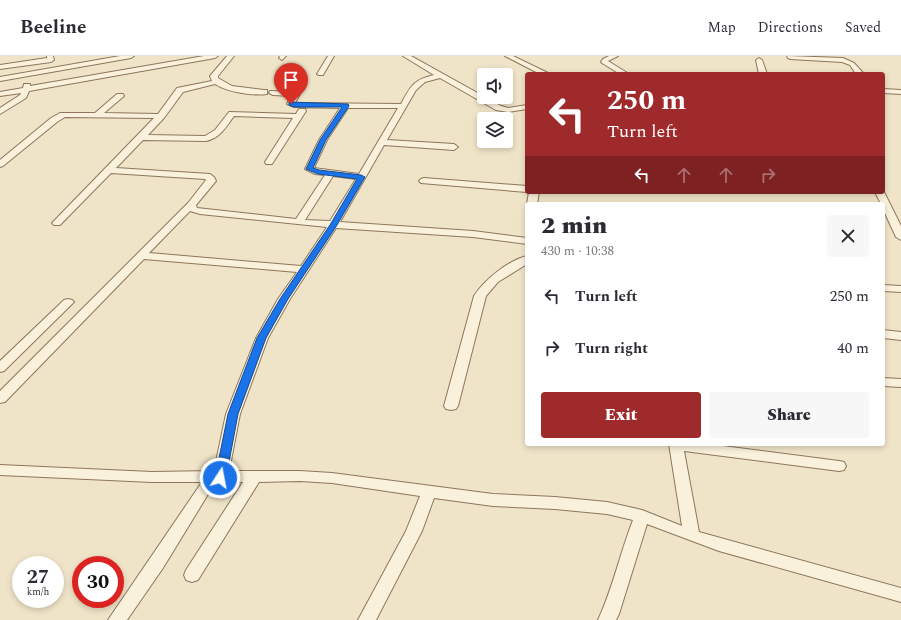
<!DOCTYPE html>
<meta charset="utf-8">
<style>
body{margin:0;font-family:Spectral,serif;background:#f7f7f7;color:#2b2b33;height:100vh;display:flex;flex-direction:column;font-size:15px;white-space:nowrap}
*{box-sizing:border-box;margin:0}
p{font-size:13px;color:#7c7c81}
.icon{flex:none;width:22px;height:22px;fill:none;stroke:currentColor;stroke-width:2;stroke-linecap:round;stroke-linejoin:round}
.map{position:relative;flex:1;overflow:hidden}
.side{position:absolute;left:525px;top:146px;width:360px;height:244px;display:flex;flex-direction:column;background:#fff;border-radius:4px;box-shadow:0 2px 6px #0003}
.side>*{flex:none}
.hud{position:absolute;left:525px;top:16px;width:360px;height:122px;border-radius:4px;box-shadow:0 2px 6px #0003;background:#9e2a2b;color:#fff;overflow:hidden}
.buttons{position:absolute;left:477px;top:12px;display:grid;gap:8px}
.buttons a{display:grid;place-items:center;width:36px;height:36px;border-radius:4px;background:#fff;box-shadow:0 2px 6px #0003;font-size:20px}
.speed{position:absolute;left:12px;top:500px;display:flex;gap:8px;font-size:20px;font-weight:700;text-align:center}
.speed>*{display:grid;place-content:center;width:52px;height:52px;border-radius:50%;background:#fff;box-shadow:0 2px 6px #0003;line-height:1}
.speed small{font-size:10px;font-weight:400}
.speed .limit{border:6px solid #d22;background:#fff;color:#111}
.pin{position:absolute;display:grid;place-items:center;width:34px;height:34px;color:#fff;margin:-41px -17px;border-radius:50% 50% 50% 0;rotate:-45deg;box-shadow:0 0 4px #0007}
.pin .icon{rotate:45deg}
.me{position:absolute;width:44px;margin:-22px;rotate:11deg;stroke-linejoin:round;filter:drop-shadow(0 0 3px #0008)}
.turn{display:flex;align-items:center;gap:14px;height:84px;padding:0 16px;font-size:18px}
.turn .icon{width:52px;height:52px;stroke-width:2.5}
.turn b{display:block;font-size:28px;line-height:34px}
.lanes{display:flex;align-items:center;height:38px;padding:0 16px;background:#0003;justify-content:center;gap:20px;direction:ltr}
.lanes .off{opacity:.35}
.round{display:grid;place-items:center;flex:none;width:42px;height:42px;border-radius:4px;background:#f7f7f7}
.overview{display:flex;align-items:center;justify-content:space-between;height:68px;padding:0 16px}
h1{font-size:24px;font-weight:800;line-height:30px}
.cta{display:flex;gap:8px;margin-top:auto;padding:8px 16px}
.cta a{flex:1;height:46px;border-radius:4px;background:#9e2a2b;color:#fff;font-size:16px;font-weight:800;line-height:46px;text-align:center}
.cta a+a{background:#f7f7f7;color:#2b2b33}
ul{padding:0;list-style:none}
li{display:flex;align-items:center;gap:12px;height:52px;padding:0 16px}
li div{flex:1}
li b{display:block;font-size:15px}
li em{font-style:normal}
header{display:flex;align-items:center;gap:24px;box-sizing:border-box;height:56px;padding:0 20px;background:#fff;border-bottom:1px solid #e1e1e2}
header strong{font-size:19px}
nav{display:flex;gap:22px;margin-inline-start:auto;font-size:14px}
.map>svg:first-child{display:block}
</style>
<header>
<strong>Beeline</strong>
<nav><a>Map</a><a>Directions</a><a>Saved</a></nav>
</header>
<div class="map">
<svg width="901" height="564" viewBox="0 0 901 564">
<rect width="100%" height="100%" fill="#f0e4c8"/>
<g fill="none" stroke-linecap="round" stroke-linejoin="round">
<defs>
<path id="minor" d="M47,0H53L54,4L51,6L0,13V9L47,2Z
M120,0H134L131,2L0,25V21Z
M204,0H218L215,2L29,35L26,42L0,58V52L20,39L21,37L0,40V36L23,32L24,28H30V30Z
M227,0H234L218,20V22L232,30L264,34H267V38C253,40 227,36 215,28L183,36L164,62L148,79L205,80L215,74L229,56L296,58L299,53H305L306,55L272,108H266L265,106L293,62L234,60C226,71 220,82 206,85L143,84L116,112L210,118L214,121L216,125L196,149L197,152L296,163L325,119L315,118L305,113L319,84L340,52L294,51L287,48L291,40L273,39L269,37L270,35L299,36L300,38L295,47L401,48C411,30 413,24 434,19L403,0H411L501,50L508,52L527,49V53L508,56L496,54L440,22L425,26L416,34L387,84L454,88L458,91L454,94L384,89L340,166L473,175L527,182V188L473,181L336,172L290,243L268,282L240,358L229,415H300L332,417L493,438L555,441L607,446L642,454L682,470L669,388H707L839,405L844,406L846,410L844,414L839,415L684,395L699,476L901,532V546L719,495L647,468L619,558L616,564H598C613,532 620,497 633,464L607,458L555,453L493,450L434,442L422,475L376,564H358L406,475L420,440L332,427L300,425L259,426L198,524L192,526L186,524L184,519L186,514L243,426H225L210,435L163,512L127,564H108L202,426H152L0,419V409L152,416L214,415L226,358L256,282L278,243L297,216L144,203L5,346L0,347V335L188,147L206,124L205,123L111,117L60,169H54L52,167L54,165L154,62L65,61L57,66L3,110L0,111V104L51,62L60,57H95L117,38H123L124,40L104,57L158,58L177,32L212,25L210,20ZM348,52H398L359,118L314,112L327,84ZM333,120L356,123L330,165L305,164ZM190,155L200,158L327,171L301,210L149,197Z
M280,0H286L282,4L279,2Z
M328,0H334L323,19H319L317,18Z
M505,0H513L550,18H540Z
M609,0H618L608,5L629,18H620L602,7L601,6L603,3Z
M787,0L843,2L854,7L864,18H856L850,9L842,6L790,3L788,2Z
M759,2L762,4L767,18H759L756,4Z
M883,33L901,34V38L883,37Z
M424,122L527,130V136L421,127L419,125L421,123Z
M883,134L901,170V184L896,181L883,153V148H881L875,136H883Z
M529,136H539L537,148H527Z
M527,200V208L498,226L486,240L458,350L456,353L451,354L446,353L444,350L474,240C484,224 509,204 527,200Z
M883,229L901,230V236L883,235Z
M68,243L72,244L74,246L72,248L4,315L0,316V305L64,244Z
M883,274L901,276V284L883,282Z
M883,322L901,323V331L883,330Z"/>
</defs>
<!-- minor casing -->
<use href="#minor" stroke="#8d765c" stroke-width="2"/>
<!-- minor -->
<use href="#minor" fill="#faf1dc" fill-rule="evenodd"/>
</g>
<!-- route -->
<path fill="#1a73e8" stroke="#114b97" d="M289,46L348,48L349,50L326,84L313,112L319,114L361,119L365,121L337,169L288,243L266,282L238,358L226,422L224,424H216L215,422L228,358L257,282L280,243L330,169L357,123L318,118L306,113L320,84L342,51H294L289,49Z"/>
</svg>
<div class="buttons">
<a><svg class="icon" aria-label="sound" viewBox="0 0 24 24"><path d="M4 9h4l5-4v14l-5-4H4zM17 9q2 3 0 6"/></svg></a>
<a><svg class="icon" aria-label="layers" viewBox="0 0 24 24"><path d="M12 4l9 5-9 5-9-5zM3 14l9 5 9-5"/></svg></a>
</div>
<div class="speed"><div>27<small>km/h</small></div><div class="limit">30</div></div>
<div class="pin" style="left:291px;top:48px;background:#d93025"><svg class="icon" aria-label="arrive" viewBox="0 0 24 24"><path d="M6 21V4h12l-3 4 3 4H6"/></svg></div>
<svg class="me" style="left:220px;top:422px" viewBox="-20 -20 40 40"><circle r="17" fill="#1a73e8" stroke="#fff" stroke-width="3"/><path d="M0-11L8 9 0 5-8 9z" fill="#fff"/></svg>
<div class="hud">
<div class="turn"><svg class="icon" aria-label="left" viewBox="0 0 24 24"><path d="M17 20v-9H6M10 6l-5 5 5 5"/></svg><div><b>250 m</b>Turn left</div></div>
<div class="lanes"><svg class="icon" aria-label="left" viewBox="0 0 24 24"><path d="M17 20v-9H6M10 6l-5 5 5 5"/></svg><svg class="icon off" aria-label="ahead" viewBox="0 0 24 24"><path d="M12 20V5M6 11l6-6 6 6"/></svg><svg class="icon off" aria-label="ahead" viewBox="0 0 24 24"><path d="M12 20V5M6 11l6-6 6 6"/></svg><svg class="icon off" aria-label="right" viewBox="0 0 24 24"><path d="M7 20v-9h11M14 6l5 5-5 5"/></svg></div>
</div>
<section class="side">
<div class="overview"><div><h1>2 min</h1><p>430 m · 10:38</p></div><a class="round"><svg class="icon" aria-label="close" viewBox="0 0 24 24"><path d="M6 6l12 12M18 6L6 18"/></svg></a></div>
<ul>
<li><svg class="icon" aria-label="left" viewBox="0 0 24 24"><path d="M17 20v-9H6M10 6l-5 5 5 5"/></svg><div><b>Turn left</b></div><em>250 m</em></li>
<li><svg class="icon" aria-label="right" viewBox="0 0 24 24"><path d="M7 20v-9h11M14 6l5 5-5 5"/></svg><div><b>Turn right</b></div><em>40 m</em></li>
</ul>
<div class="cta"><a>Exit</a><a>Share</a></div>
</section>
</div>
